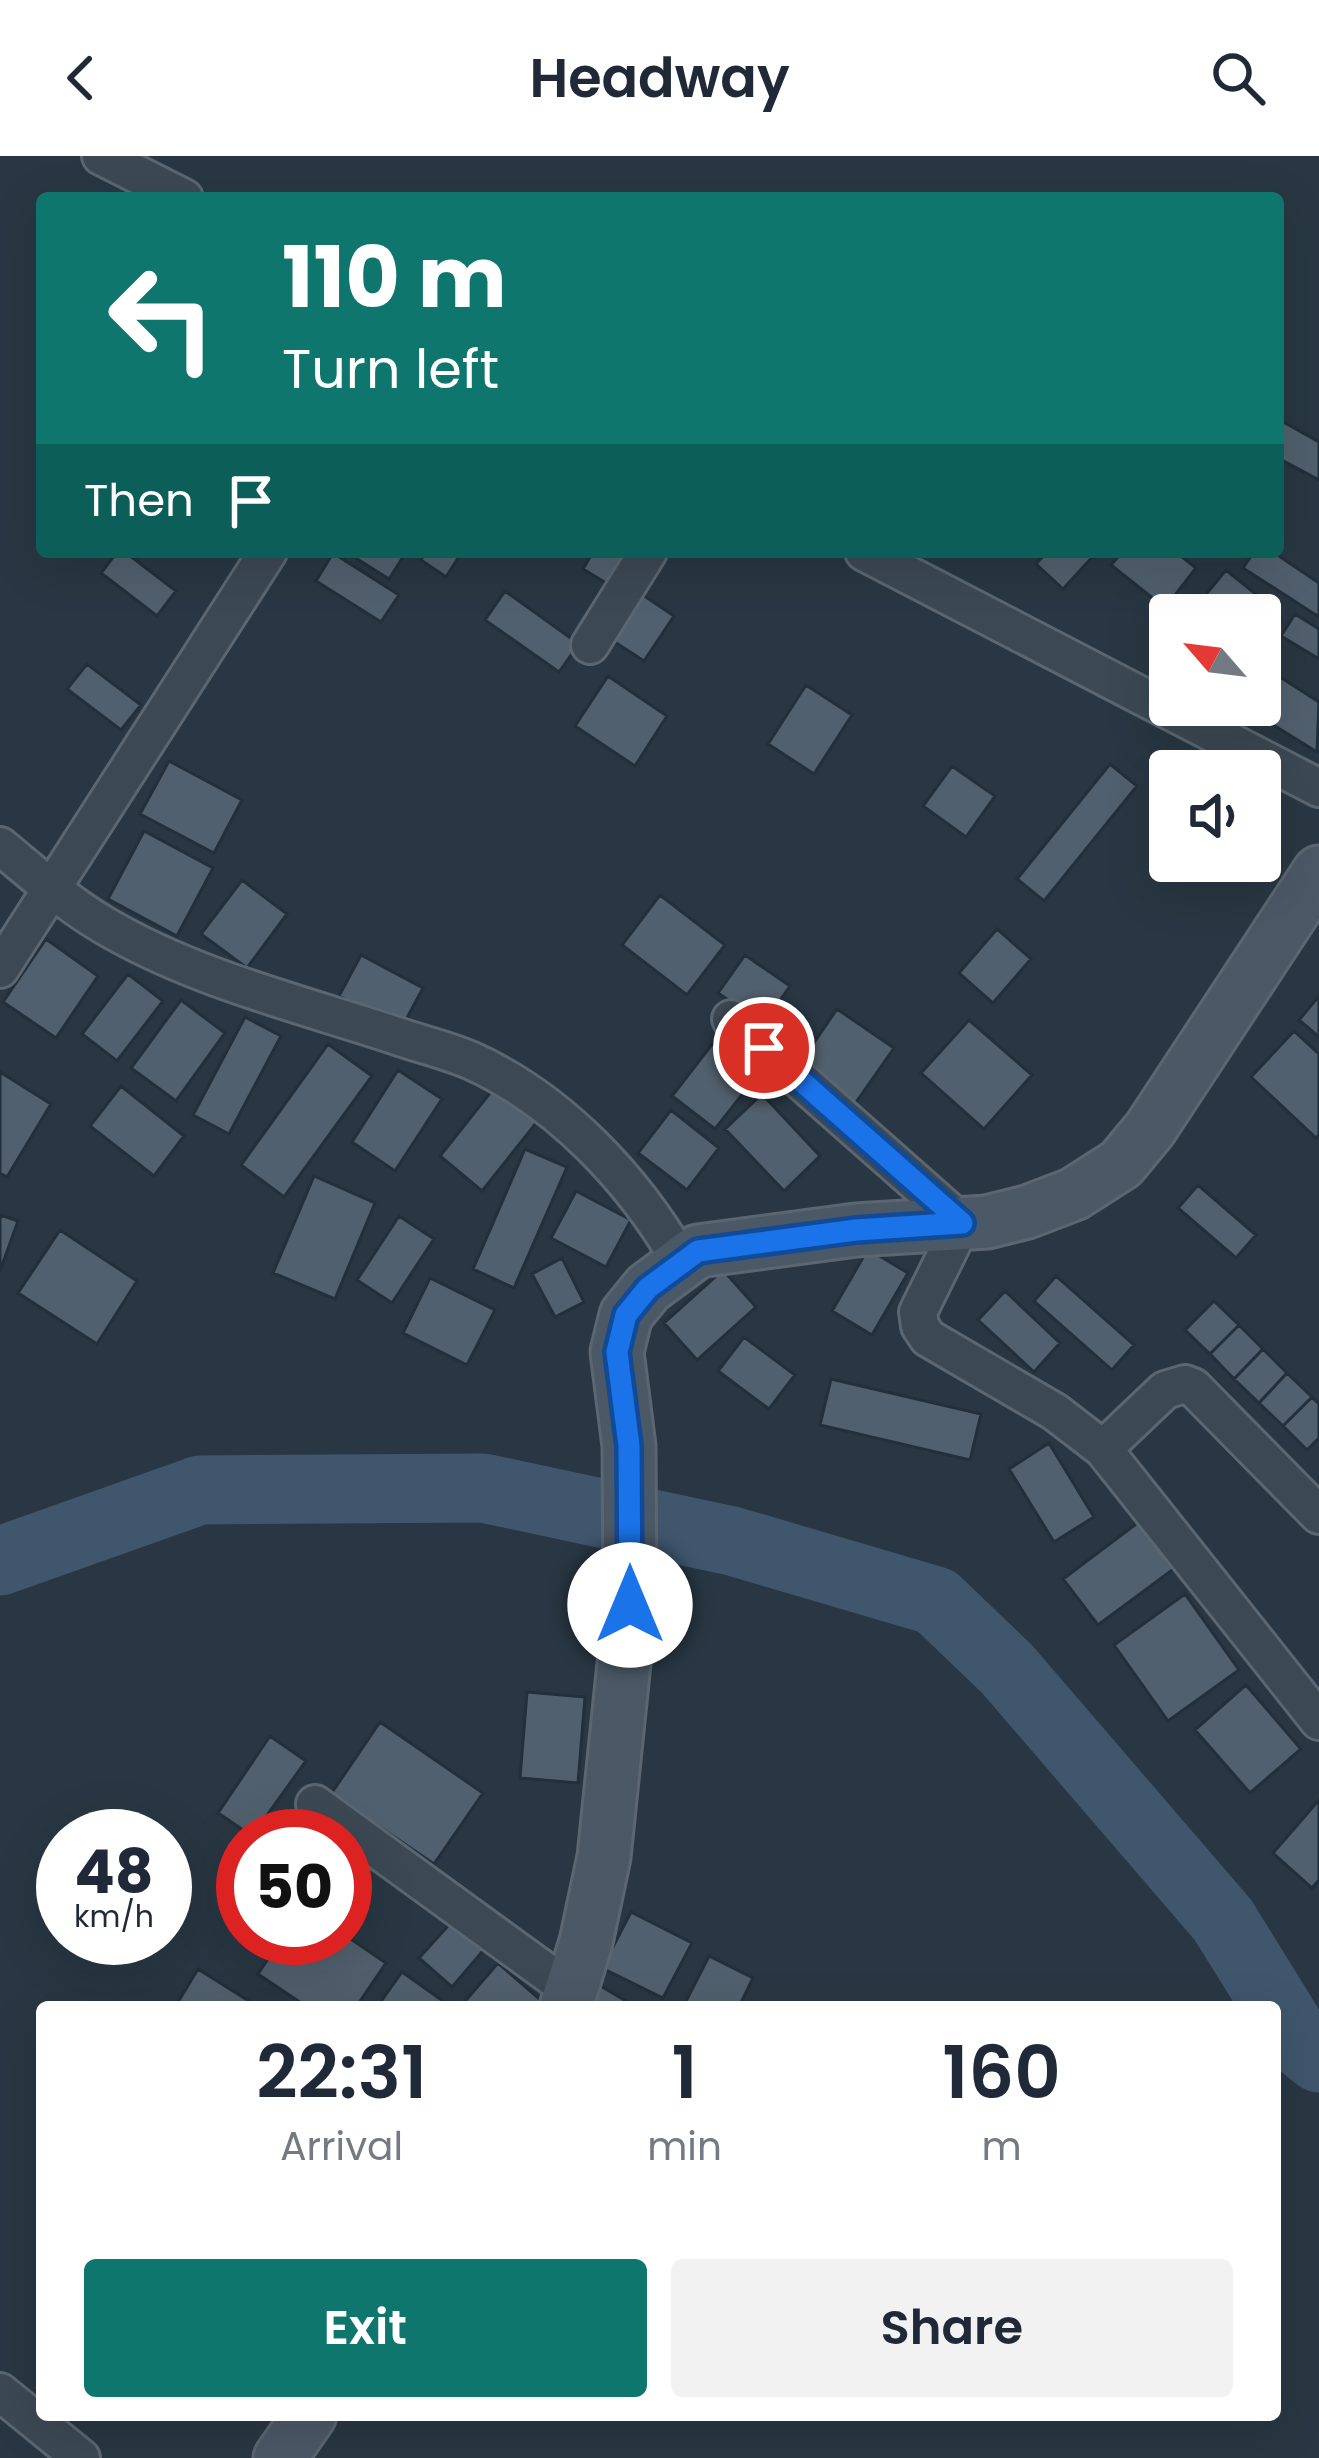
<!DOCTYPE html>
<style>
body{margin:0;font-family:Poppins,sans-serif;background:#f2f2f3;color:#1f2937;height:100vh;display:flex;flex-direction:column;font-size:45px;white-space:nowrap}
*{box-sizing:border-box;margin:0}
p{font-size:39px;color:#747a83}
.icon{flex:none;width:66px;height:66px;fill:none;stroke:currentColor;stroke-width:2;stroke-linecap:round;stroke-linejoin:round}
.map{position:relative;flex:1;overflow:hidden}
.drawer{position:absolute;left:36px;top:1845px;width:1245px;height:420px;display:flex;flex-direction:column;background:#fff;border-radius:12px;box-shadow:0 12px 48px #0002}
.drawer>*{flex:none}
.hud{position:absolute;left:36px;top:36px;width:1248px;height:366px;border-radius:12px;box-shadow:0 12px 48px #0002;background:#0f766e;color:#fff;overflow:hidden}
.needle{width:78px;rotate:298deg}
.fabs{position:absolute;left:1149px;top:438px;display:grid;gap:24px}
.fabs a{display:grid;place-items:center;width:132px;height:132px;border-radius:12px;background:#fff;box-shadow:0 12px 48px #0002;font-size:60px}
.speed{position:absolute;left:36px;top:1653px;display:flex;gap:24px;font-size:60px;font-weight:700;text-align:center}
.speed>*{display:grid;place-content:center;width:156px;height:156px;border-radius:50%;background:#fff;box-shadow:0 12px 48px #0002;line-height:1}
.speed small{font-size:30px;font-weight:400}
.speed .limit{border:18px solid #d22;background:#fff;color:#111}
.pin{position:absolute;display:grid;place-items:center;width:102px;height:102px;color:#fff;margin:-51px;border:6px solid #fff;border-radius:50%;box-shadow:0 3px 12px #0007}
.me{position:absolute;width:132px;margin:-66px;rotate:0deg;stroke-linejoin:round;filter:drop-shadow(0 0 9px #0008)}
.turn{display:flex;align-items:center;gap:42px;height:252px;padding:0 48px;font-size:54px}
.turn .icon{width:156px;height:156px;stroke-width:2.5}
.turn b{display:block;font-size:84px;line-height:102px}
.then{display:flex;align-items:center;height:114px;padding:0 48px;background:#0003;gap:24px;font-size:45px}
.eta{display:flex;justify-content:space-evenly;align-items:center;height:204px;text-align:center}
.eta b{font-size:72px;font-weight:600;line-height:84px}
.primary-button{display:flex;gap:24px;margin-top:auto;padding:24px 48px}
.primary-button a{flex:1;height:138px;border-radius:12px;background:#0f766e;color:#fff;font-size:48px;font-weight:600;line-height:138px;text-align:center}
.primary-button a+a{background:#f2f2f3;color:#1f2937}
header{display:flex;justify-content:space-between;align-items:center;height:156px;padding:0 48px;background:#fff;font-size:54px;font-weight:600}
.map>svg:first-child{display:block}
</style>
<header><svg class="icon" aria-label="back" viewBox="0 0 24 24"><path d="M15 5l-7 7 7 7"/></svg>Headway<svg class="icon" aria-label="search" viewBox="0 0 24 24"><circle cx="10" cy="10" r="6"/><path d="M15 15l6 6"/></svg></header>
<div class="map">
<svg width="1319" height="2302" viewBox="0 0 1319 2302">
<rect width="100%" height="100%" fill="#283743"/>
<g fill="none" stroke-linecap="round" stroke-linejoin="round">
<!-- river -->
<path stroke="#3f566c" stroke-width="69" d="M0,1405L200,1334L483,1332L732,1385L936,1445L1007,1513L1223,1764L1298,1885L1319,1902"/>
</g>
<!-- building -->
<path fill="#51606e" stroke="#232f3a" stroke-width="3" d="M1278,263L1319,286V324L1278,302Z
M117,396H125L176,435L157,460L101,417Z
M346,396H394L403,401L389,423Z
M426,396H462L446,421L421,404Z
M593,396H643L619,435L583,413Z
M1047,396H1097L1063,433L1036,408Z
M1122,396H1176L1196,412L1165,452L1111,409Z
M1254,396H1273L1319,427V461L1243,412Z
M333,397L399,439L381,466L316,425Z
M1226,414L1257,439L1241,459H1189Z
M505,435L579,488L559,516L485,464Z
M637,435L674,460L644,505L607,481Z
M1295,458L1319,473V503L1281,480Z
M1170,483V514L1155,502Z
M87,508L141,549L121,574L67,533Z
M608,520L667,560L635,610L575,570Z
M1280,521L1319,546L1317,596L1257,559Z
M806,529L852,559L814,618L768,588Z
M169,605L242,644L214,697L140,658Z
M1110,608L1137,630L1044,745L1017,723Z
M952,610L995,640L966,681L923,650Z
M144,675L213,712L177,780L108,743Z
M242,724L287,758L247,812L201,778Z
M660,739L725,789L687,839L622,789Z
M997,773L1031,803L993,847L959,817Z
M46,783L98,820L56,882L3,846Z
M361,799L423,832L401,873L339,840Z
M745,799L790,830L764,868L718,837Z
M128,818L163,845L117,905L82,878Z
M1319,840V881L1299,864Z
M181,844L225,877L176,945L131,912Z
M837,853L894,892L852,952L796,913Z
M245,861L281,880L229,978L193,959Z
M969,864L1032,919L984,973L921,917Z
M1294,875L1319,898V979L1316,982L1251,921Z
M713,887L756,921L715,973L672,940Z
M328,888L372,920L284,1041L241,1009Z
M398,914L442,943L395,1015L352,986Z
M0,916L51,948L7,1021L0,1017Z
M121,930L184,980L154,1020L90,970Z
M494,932L537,966L482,1035L440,1000Z
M762,938L820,1000L784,1035L725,973Z
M671,954L719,992L687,1034L638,997Z
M525,993L567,1011L514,1132L473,1113Z
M314,1020L375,1047L335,1143L273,1117Z
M1198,1029L1256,1079L1236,1102L1178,1052Z
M576,1035L631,1064L606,1111L551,1082Z
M0,1059L18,1065L0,1115Z
M399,1060L434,1083L392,1147L357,1124Z
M60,1074L137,1125L97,1188L18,1137Z
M868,1093L908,1117L872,1179L832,1155Z
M562,1102L584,1146L555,1161L532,1118Z
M723,1114L756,1151L697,1204L664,1167Z
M1056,1120L1134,1189L1112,1214L1034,1145Z
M430,1122L495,1154L467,1209L403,1177Z
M1005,1135L1060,1187L1034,1216L978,1164Z
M1214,1145L1239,1169L1210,1198L1185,1174Z
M1239,1169L1263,1193L1234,1223L1210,1198Z
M744,1181L795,1219L769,1253L718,1215Z
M1263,1193L1287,1217L1259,1247L1234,1223Z
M1287,1217L1312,1241L1283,1270L1259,1247Z
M831,1223L981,1258L970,1304L820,1269Z
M1312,1241L1319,1248V1282L1307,1294L1283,1270Z
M1049,1287L1094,1361L1054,1386L1009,1313Z
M1140,1365L1175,1412L1098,1469L1063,1423Z
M1185,1438L1239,1514L1168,1565L1114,1489Z
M1246,1529L1301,1593L1250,1637L1195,1574Z
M527,1536L585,1541L578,1627L520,1622Z
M380,1566L483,1637L434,1708L331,1638Z
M270,1580L306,1605L252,1680L218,1657Z
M1319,1644V1724L1312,1732L1273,1697Z
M631,1756L692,1787L663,1842L602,1812Z
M456,1761L488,1789L452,1831L419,1802Z
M345,1779L386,1807L356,1851H307L258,1818L282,1782Z
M709,1800L753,1822L739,1851H683Z
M498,1807L543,1846L539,1851H460Z
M198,1813L257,1850L256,1851H175Z
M402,1816L443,1845L438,1851H377Z
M599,1829L636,1851H586Z"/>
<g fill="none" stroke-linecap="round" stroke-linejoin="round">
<defs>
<path id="street" d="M101,0L184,42
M864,396L1319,632
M590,489L648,396
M0,690C33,717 65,746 102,768C190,821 297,847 394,879C419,888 447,894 472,905C560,945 634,1024 681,1106
M0,813L268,396
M731,863L962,1067L918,1156L920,1170L928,1182L1055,1256L1103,1293L1319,1565
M1103,1293L1165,1234L1185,1228L1193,1231L1319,1359
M315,1648L572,1835
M0,2236L81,2302"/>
<path id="secondary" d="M566,1851L586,1786L604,1701L630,1449L629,1290L617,1196L626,1159L648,1132L698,1095L856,1074L987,1066L1027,1056L1074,1038L1121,1008L1150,973L1319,716
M280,2302L310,2259"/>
</defs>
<!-- street casing -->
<use href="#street" stroke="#5b6670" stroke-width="42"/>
<!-- secondary casing -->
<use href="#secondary" stroke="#5b6670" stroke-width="57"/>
<!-- street -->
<use href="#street" stroke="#3c4853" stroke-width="36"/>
<!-- secondary -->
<use href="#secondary" stroke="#4b5866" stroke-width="51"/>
</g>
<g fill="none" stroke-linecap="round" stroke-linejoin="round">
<defs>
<path id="route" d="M630,1449L629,1290L617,1196L626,1159L648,1132L698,1095L856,1074L962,1067L764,892"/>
</defs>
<!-- route casing -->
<use href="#route" stroke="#114b97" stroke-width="30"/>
<!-- route -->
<use href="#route" stroke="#1a73e8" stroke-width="21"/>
</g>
</svg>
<div class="fabs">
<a><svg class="needle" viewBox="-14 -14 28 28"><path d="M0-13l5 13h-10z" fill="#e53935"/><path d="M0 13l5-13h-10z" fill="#747a83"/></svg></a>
<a><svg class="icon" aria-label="sound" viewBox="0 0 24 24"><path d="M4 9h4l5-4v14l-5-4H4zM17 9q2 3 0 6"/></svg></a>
</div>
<div class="speed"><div>48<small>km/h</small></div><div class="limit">50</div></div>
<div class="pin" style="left:764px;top:892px;background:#d93025"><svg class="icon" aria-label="arrive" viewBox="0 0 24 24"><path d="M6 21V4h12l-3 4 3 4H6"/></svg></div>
<svg class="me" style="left:630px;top:1449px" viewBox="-20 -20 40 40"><circle r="19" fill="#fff"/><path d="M0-13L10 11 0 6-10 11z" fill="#1a73e8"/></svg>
<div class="hud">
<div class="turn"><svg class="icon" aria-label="left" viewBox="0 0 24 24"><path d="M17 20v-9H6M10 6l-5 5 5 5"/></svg><div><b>110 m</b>Turn left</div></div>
<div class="then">Then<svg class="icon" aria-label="arrive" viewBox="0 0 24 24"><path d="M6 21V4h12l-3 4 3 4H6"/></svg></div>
</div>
<section class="drawer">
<div class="eta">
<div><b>22:31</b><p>Arrival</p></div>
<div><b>1</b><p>min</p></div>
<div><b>160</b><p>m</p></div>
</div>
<div class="primary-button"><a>Exit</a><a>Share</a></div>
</section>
</div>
